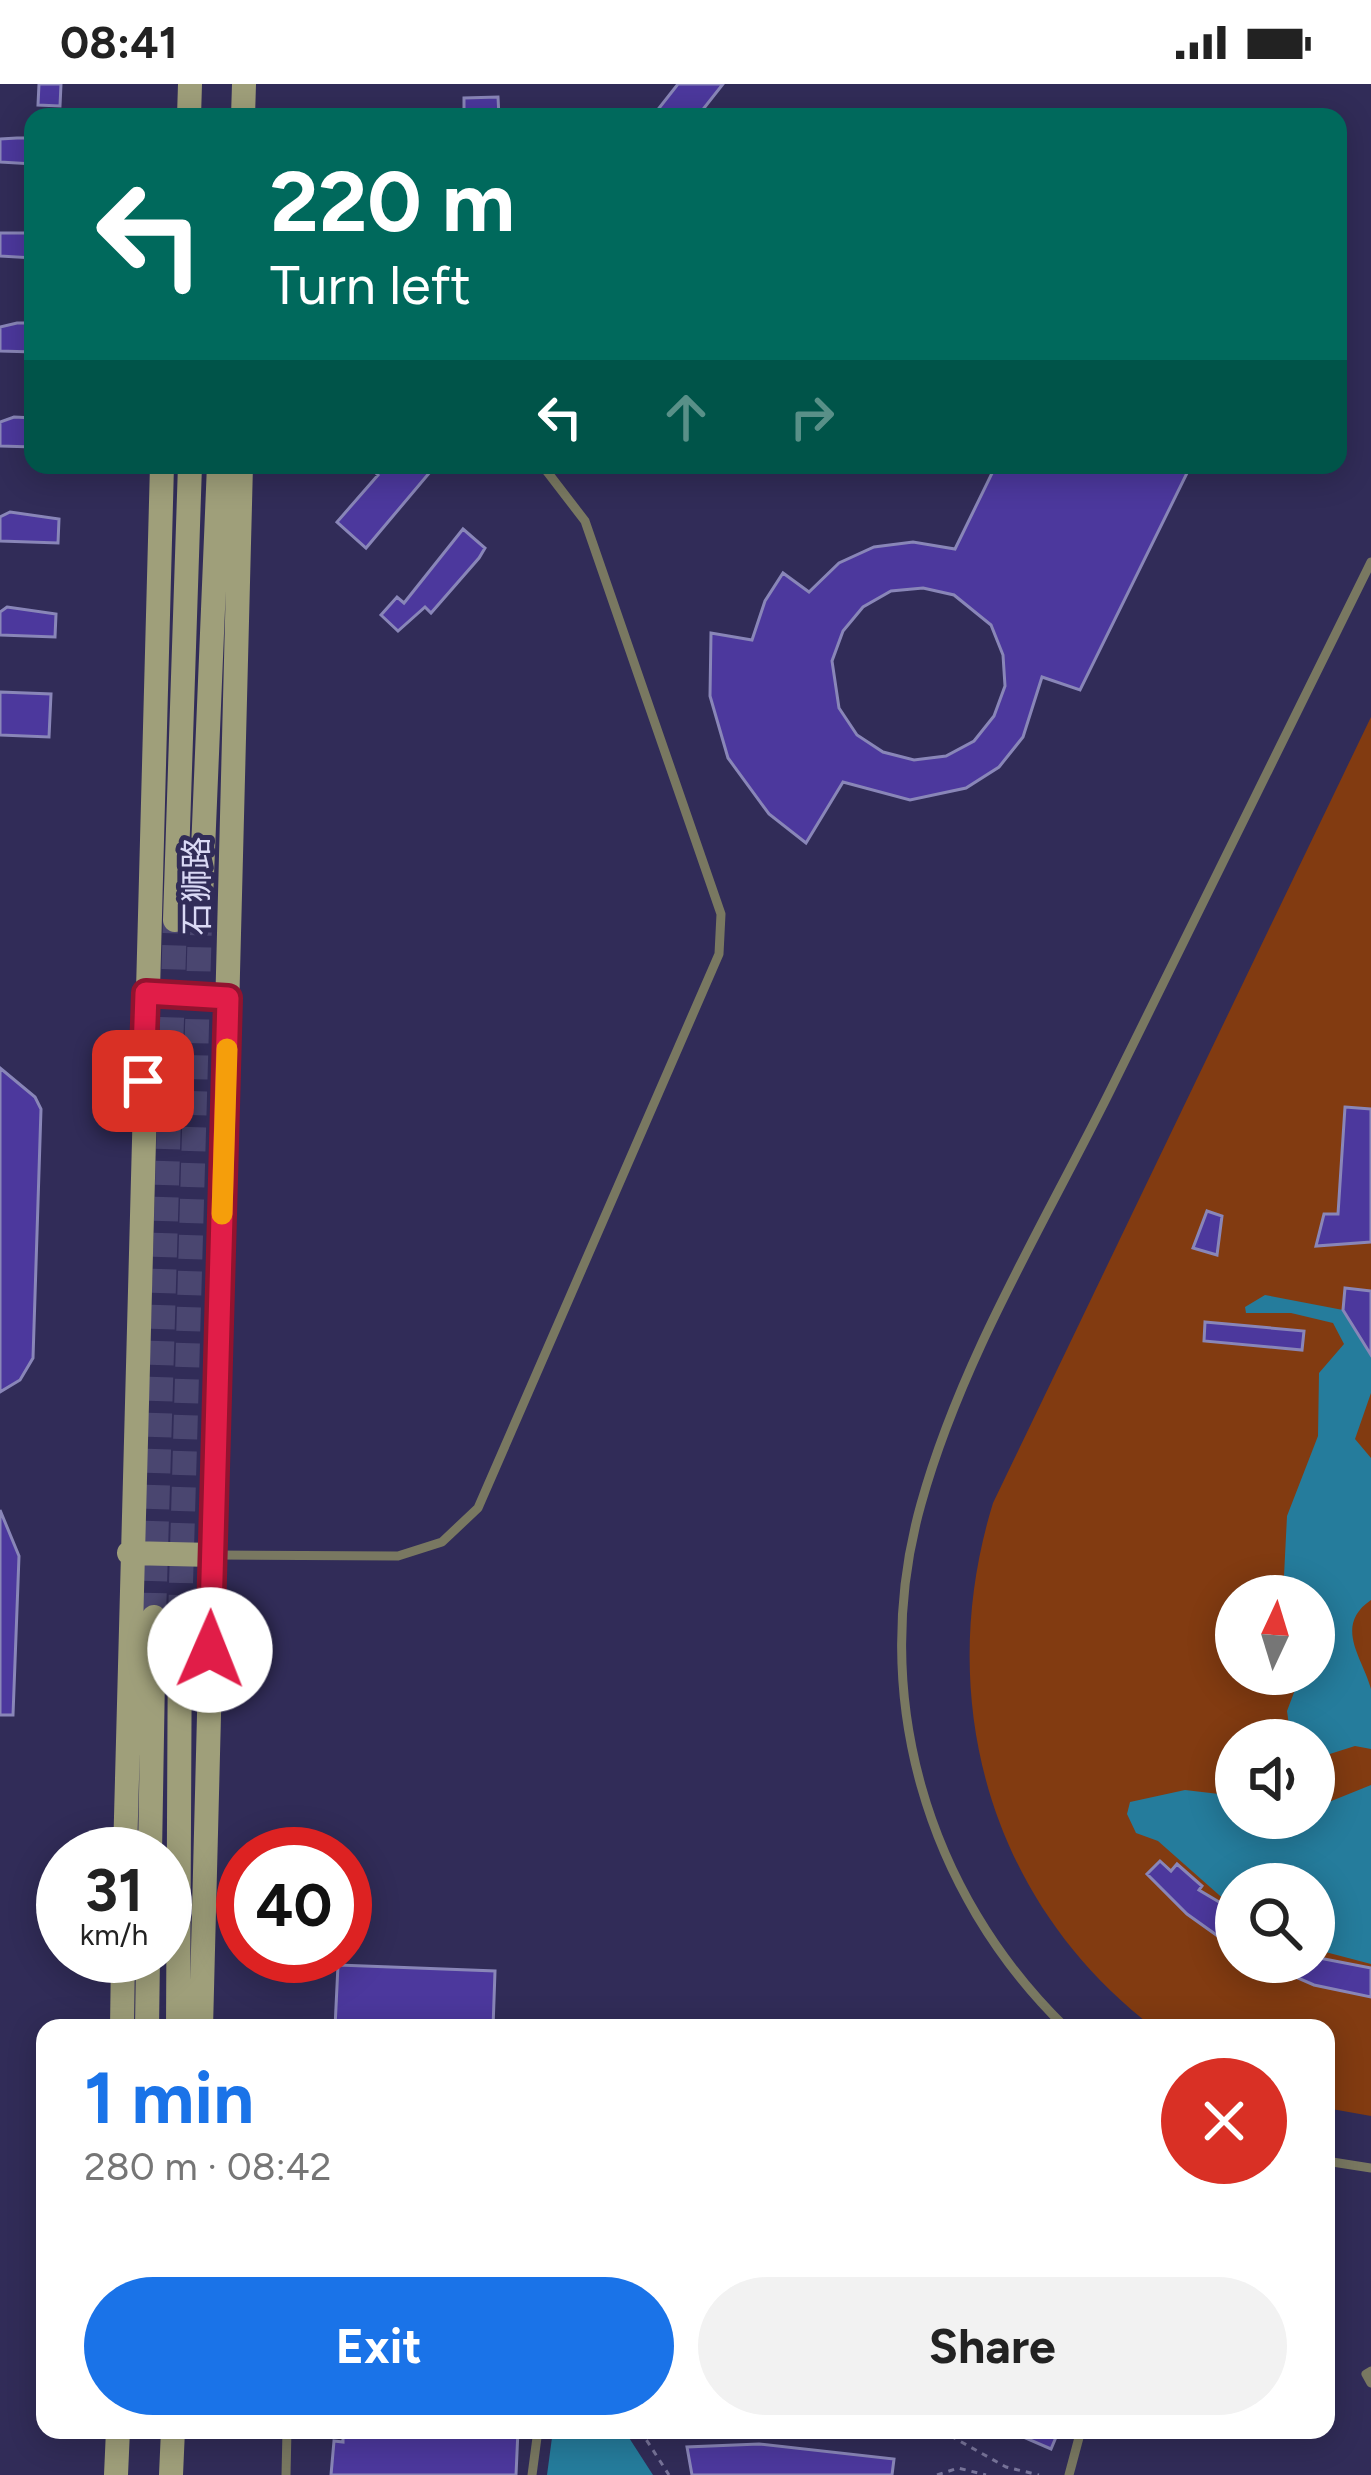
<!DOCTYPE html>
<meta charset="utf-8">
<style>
body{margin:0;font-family:Figtree,"Noto Sans SC",sans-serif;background:#f2f2f2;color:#222;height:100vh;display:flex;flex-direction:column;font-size:45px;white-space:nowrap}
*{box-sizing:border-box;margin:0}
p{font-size:39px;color:#767676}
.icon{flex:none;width:66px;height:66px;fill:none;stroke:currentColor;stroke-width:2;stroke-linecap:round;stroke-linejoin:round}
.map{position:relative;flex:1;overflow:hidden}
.panel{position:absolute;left:36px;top:1935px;width:1299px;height:420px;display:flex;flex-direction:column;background:#fff;border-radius:24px;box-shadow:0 6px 30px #0003}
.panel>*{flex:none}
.top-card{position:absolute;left:24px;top:24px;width:1323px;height:366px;border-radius:24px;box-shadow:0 6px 30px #0003;background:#00695c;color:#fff;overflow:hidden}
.needle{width:78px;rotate:4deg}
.buttons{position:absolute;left:1215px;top:1491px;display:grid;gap:24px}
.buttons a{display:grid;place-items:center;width:120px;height:120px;border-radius:50%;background:#fff;box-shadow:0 6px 30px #0003;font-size:60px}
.speed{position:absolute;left:36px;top:1743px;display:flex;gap:24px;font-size:60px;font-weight:700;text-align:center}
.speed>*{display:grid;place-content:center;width:156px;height:156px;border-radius:50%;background:#fff;box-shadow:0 6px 30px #0003;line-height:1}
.speed small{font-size:30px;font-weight:400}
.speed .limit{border:18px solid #d22;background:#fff;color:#111}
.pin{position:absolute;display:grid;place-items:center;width:102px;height:102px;color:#fff;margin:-51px;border-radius:24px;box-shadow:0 6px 18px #0006}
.me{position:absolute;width:132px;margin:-66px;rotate:1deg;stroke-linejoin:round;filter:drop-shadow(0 0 9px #0008)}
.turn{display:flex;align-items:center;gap:42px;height:252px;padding:0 48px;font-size:54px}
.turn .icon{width:156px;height:156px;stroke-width:2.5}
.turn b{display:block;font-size:84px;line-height:102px}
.lanes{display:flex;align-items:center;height:114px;padding:0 48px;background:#0003;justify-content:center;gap:60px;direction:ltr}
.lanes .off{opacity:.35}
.round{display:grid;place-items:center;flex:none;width:126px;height:126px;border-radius:63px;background:#f2f2f2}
.overview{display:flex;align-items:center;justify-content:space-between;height:204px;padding:0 48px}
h1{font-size:72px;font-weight:700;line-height:90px;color:#1a73e8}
.button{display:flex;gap:24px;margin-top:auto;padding:24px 48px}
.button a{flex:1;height:138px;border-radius:72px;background:#1a73e8;color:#fff;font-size:48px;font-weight:700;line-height:138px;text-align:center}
.button a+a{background:#f2f2f2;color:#222}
.status{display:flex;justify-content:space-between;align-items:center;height:84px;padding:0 60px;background:#fff;direction:ltr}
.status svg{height:33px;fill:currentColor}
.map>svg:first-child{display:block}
</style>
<div class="status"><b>08:41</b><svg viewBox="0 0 49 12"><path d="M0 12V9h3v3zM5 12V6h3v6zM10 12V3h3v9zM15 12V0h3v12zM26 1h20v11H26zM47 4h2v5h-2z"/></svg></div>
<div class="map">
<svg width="1371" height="2391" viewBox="0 0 1371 2391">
<rect width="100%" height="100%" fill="#312c58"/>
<!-- green -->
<path fill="#823b11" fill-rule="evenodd" d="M1371,633V2032L1326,2024V1944H1154C989,1818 933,1614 993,1419ZM1236,1512H1314V1590H1236ZM1236,1656H1314V1734H1236ZM1236,1800H1314V1878H1236Z"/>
<!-- water -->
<path fill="#257c9c" d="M1265,1211L1343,1226L1367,1264L1371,1263V1309L1355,1355L1371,1374V1516C1333,1542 1363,1574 1371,1605C1371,1623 1371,1647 1371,1665L1355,1662L1314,1675V1656H1291L1287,1627L1301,1590H1314V1512H1283L1287,1432L1318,1352L1319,1289L1344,1260L1333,1239L1291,1229H1246L1245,1223Z
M1371,1701V1880L1314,1865V1800H1236V1826L1158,1757L1136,1749L1127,1730L1130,1718L1185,1706L1236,1712V1734H1314V1724Z
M553,2346H624L653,2391H547Z"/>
<!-- building -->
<path fill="#4c389d" stroke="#8986b8" stroke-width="3" fill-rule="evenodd" d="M39,0H61L60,22L38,21Z
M678,0H723L697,33H652Z
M498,13L499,33H464V14Z
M17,54H33V80L0,78V55Z
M0,149H33V174L0,172Z
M17,239H33V268L0,267V243Z
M14,333L33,334V363L0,362V338Z
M367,381H436L366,464L337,438L378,391Z
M996,381H1191L1080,606L1042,593L1023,653L999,683L966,704L910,716L843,698L806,759L769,730L728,674L710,612L711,549L752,556L765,517L783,489L809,508L839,479L874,463L913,458L955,465ZM923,504L954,511L991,541L1003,571L1005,602L994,632L974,657L946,672L914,676L883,668L857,651L839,624L832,577L843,547L863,523L891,507Z
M10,428L59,435L58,459L0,457V433Z
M463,445L485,464L479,474L431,529L425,523L398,547L381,531L397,513L404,519Z
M7,523L56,530L55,553L0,551V528Z
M0,608L51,610L49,653L0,651Z
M0,984L35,1013L41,1025L33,1274L20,1296L0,1308Z
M1345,1023L1371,1025V1158L1316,1162L1324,1130H1338Z
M1207,1127L1222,1132L1217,1171L1193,1164Z
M1345,1204L1371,1207V1271L1343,1226Z
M1205,1238L1304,1247L1302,1266L1204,1257Z
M0,1426L19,1472L13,1631H0Z
M1160,1777L1171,1787L1177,1780L1202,1802L1199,1806L1236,1828V1865L1187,1830L1147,1790Z
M1314,1873L1371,1884V1913L1314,1901L1261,1878H1314Z
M338,1881L495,1887L493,1944H335Z
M343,2346H518L516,2391H331L334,2357L343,2358Z
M1007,2346H1059L1051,2365Z
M759,2360L894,2375L892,2391H692L687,2363Z"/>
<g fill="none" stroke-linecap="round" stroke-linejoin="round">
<!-- secondary-tunnel -->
<path stroke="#4a4670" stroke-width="24" stroke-dasharray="24 12" stroke-linecap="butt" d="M154,1533L175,836
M180,1535L200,838"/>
<!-- path -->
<path stroke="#78749a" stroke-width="3" stroke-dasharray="6 6" stroke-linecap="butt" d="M640,2346L669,2391
M940,2346L1006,2383L1039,2391
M937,2391L958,2384L986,2391"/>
<!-- lane -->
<path stroke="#797861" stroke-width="9" d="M217,1471L398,1472L442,1458L478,1424L719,870L721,830L585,437L542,381
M1066,1944C926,1808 868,1609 921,1420C961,1276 1044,1140 1110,1007C1197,831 1284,655 1371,478
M1326,2077L1371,2084
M1371,2287L1366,2290L1371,2299
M286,2391L287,2346
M532,2391L538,2346
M1069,2391L1081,2346"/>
<!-- secondary -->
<path stroke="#9f9f7a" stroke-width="24" d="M189,33L190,0
M243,33L244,0
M175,836L190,381
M200,838L219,381
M145,909L228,913
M129,1469L212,1471
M125,1770L162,381
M150,1770L154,1533
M122,1944L123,1872
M147,1944L148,1872
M178,1944L180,1535
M201,1944L241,381
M116,2391L118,2346
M171,2391L173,2346"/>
</g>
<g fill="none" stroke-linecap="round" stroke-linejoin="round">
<defs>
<path id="route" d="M143,997L146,909L228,914L210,1566"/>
</defs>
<!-- route casing -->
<use href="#route" stroke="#92132f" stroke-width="30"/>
<!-- route -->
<use href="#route" stroke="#e11d48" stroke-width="21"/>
<!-- slow -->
<path stroke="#f59e0b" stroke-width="21" d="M222,1130L227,965"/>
</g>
<g text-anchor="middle" stroke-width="10" stroke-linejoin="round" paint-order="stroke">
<!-- street labels -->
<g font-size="33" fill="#dad9f5" stroke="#312c58">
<text transform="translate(196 802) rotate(-90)" y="12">石狮路</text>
</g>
</g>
</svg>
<div class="buttons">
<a><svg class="needle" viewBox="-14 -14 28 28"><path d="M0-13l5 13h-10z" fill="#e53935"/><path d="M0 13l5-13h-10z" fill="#767676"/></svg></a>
<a><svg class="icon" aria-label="sound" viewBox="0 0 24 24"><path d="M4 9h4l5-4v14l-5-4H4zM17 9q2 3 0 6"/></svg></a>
<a><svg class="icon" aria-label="search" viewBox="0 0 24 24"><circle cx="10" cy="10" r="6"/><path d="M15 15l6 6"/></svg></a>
</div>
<div class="speed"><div>31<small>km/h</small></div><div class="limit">40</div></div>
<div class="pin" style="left:143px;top:997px;background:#d93025"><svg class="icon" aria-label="arrive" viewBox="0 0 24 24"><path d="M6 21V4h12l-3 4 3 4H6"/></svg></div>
<svg class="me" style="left:210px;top:1566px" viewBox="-20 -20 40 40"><circle r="19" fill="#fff"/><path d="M0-13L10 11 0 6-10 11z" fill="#e11d48"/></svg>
<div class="top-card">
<div class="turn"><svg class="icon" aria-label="left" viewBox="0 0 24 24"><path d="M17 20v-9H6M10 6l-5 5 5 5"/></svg><div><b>220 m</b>Turn left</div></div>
<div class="lanes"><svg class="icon" aria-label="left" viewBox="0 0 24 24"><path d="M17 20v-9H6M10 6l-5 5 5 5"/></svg><svg class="icon off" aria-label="ahead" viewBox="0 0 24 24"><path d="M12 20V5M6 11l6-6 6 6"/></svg><svg class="icon off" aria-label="right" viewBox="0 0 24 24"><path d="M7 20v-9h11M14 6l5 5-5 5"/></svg></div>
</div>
<section class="panel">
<div class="overview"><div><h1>1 min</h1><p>280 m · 08:42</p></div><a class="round" style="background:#d93025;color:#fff"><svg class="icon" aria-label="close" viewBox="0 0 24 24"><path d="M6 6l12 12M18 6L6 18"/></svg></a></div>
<div class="button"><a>Exit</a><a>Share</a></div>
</section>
</div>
